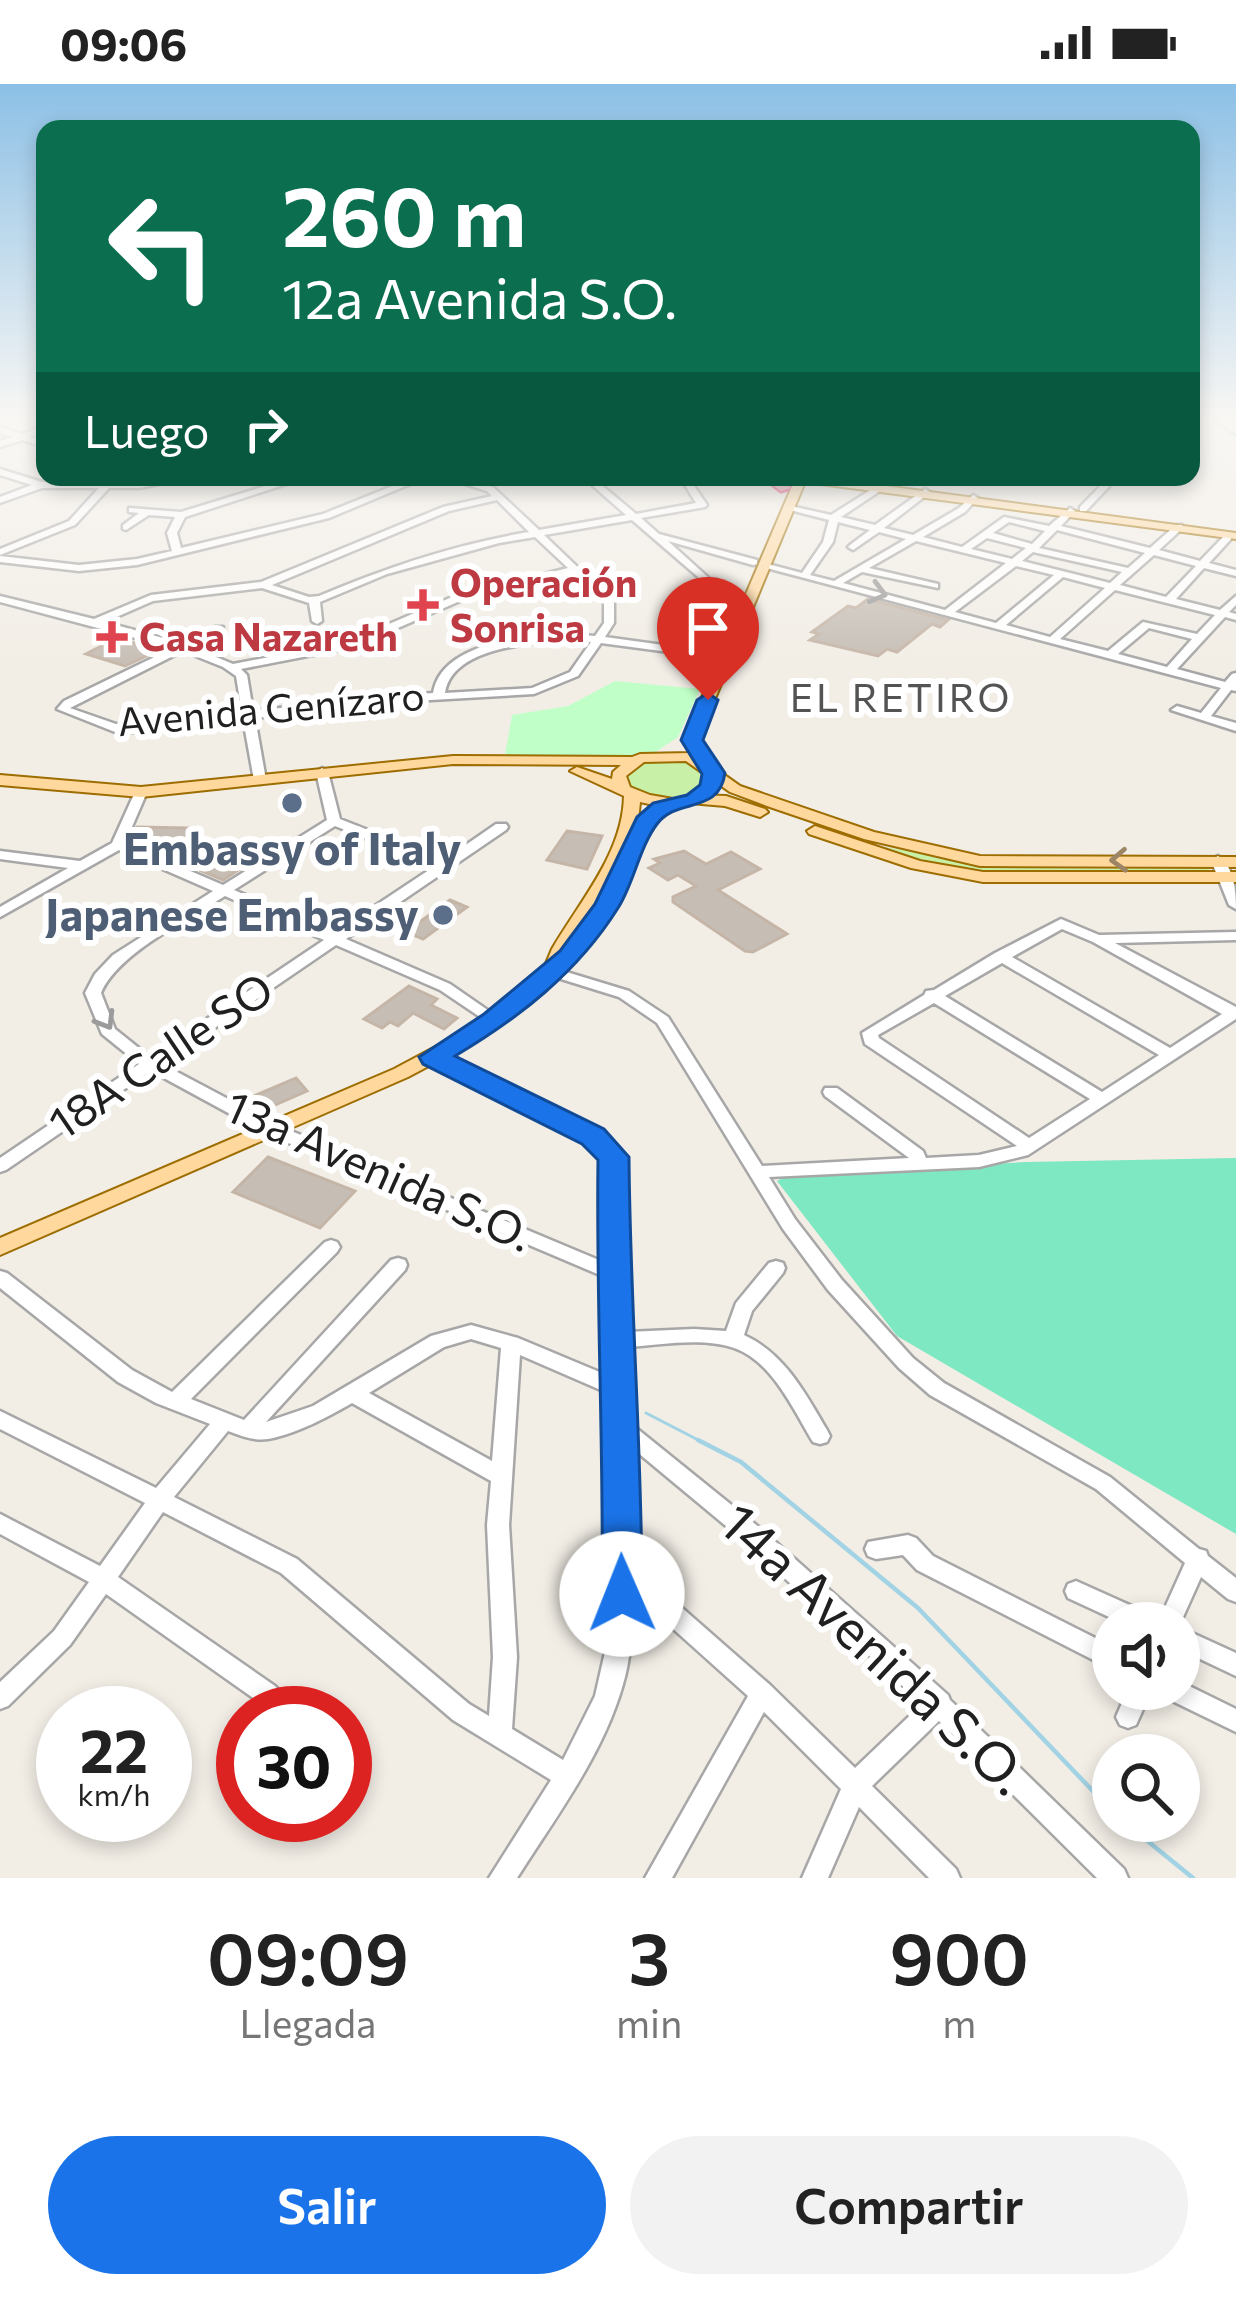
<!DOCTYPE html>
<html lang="es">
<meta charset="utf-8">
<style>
body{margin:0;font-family:Commissioner,sans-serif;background:#f2f2f2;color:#222;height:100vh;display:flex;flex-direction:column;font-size:45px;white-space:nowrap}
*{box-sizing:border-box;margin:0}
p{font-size:39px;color:#767676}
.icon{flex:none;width:66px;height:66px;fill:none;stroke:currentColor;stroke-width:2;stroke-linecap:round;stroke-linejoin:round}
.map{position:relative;height:1794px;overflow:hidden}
.side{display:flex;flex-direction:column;background:#fff;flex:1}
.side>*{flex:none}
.top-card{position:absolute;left:36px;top:36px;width:1164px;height:366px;border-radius:24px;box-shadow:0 6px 18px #0003;background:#0b6e4f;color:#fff;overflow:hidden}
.tools{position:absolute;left:1092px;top:1518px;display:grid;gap:24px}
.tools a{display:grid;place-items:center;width:108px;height:108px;border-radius:50%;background:#fff;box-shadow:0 6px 18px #0003;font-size:60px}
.speed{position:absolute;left:36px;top:1602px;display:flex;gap:24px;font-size:60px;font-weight:700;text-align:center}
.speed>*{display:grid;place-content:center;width:156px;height:156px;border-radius:50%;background:#fff;box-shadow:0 6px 18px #0003;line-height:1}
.speed small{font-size:30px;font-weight:400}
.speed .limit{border:18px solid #d22;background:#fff;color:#111}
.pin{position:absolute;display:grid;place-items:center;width:102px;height:102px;color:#fff;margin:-123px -51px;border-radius:50% 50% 50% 0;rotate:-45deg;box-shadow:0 0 12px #0007}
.pin .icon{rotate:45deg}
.me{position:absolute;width:132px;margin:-66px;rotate:359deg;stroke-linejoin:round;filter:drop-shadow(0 0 9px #0008)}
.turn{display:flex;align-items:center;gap:42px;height:252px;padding:0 48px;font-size:54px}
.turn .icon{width:156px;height:156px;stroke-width:2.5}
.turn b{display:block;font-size:84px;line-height:102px}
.then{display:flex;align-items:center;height:114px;padding:0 48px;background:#0003;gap:24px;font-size:45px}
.eta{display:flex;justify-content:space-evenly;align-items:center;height:204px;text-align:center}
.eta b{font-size:72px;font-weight:600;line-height:84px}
.primary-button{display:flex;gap:24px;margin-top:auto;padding:24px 48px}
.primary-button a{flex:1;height:138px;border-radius:72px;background:#1a73e8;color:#fff;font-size:48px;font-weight:600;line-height:138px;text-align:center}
.primary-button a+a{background:#f2f2f2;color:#222}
.status{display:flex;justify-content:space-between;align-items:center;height:84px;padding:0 60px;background:#fff;direction:ltr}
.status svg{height:33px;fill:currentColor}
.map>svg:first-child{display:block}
</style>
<div class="status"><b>09:06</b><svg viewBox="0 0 49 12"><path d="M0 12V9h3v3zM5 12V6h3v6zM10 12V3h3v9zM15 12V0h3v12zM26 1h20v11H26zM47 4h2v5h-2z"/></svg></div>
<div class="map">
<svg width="1236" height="1794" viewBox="0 0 1236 1794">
<rect width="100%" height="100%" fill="#f2eee6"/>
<!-- grass -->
<path fill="#c9f0a7" d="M669,673L694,678L708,690L704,704L671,716L633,707L624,694L643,676Z
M884,763L1008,783L1154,777L1212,783L1206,788C1129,788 941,811 884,763Z"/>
<!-- park -->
<path fill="#c0ffc7" d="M615,597L700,605L678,653L651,671L504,677L512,631L568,622Z"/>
<!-- pitch -->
<path fill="#7de8c1" d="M1236,1074V1450L897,1252L777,1097L786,1092L1026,1078Z"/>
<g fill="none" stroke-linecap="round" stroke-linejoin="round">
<!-- stream-far1 -->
<path stroke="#a2d3e4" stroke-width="3" d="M1210,337L1236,352
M646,1329L704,1359"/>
<!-- stream -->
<path stroke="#a2d3e4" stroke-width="4.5" d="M698,1356L741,1378L918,1524L1113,1728
M1123,1737L1193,1794"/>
</g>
<!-- building -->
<path fill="#c6beb5" stroke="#c5b5a7" stroke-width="3" d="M868,515L948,536L940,543L932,540L897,568L887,565L878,572L810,556L819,550L812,548L848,522L856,524Z
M117,554L128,557L159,566L125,582L86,570Z
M137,743L188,744V748L255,775L223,796L131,757Z
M567,747L602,752L587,785L547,776Z
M684,767L706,780L731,768L760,785L718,806L787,850L753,868L745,867L673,818V813L696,802L678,791L668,796L649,784L660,779L654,775Z
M450,816L467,823L423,855L406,848Z
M409,902L437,915L431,921L457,934L444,945L413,929L398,942L390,938L382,944L364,935Z
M296,994L307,1007L266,1025L254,1012Z
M268,1073L355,1107L320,1144L233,1108Z"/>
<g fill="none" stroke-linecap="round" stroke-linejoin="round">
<defs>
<path id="minor" d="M1218,337H1228L1236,343V350Z
M45,342V348L30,353L45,357V363L22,356L0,363V357L13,353L0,349V343L22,350Z
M0,385L42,398H104L110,394L114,398C141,398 167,393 194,393L139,404H109L75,441L0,471V465L69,437L99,404H42L0,419V413L32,401L0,391Z
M295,393H308L185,433L177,449L181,464L323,430L415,393H427L329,434L137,481L79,487L0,478V472L79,481L137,475L172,467L167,449L175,433L149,431L126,446L123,445V441L139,429L129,428V424L181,428Z
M443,393H457L493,403L539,446L626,431L583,393H592L636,430L696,419L680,393H688L707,421L705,423L641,434L659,450L757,476V480L753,481L668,457L711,496H717L725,508L740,509L745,512L740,515L720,514L729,546L728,548L719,546L707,504L697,492L632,436L544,451L614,518V539L605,553L714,568L720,571L714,574L601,559L578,592L534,610L378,619L255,634L266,696L260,700L254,696L243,635L137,648H115L57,625L64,617L173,564L0,518V512L94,535L151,511L261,498L443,423L492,412L487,407ZM497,416L529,448C457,460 387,483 319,512L309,513L272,501L449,427ZM535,453L568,484L452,513L347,558L233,580L192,563L223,547V543H215L181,559L105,538L153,517L262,504L309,519L312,537L317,540L322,537L320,518L387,490L499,459ZM573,489L604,519V539L595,552C550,548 442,552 433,609L378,613L253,627L247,591L241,585L354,563L460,517ZM554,557L591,558L570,588L532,604L445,609C451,567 520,560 554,557ZM183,567L223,583L236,592L242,628L137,640H116L70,624Z
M1109,393H1118L1086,427H1080V423Z
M880,400L885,403L883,405L841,433L875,441L925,405L930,408L928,410L884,444L913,451L959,424L973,411L978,414L965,428L923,453L962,463L1004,433L1049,442L1070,424L1075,427L1061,442L1150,464L1176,441H1182V445L1159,466L1200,477L1225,451H1231V455L1209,479L1236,486V492L1204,484L1176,515L1220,526L1236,512V521L1229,528L1236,530V536L1225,533L1177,585L1225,598L1232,590L1236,589V607L1231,606L1211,632L1236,639V647L1171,626L1177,622L1201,629L1221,604L759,482L764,479L802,489L823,458L829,436L786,425V421L831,431ZM838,438L870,446L850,461L848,463L853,466L879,448L906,455L834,497L810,491L833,458ZM1009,438L1045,447L1032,460L993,449ZM1057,446L1145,469L1128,484L1039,464ZM987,454L1026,464L1012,475L971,465ZM916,457L1006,479L945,526L843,499L862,488L938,504V500L869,484ZM1033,468L1122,488L1110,499L1022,477ZM1154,471L1196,482L1166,513L1120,501ZM1016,482L1054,491L996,539L955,528ZM1063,493L1105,504L1050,553L1006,541ZM1115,506L1215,531L1197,550L1143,538L1108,567L1060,555ZM1149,544L1192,555L1167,583L1118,570Z
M322,684L328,688L340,735L444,776L496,740H506L508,743L506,746L346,855L450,900L502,936L494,941L489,939L440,906L336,861L162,980L277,1041L606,1179L605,1075L587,1056L427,977L425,973L427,969H439L599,1048L623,1073L627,1248L694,1245L726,1247L736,1219L769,1179L776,1177L783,1179L785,1184L783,1189L752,1227L744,1251C785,1270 805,1309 827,1346L830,1352L827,1358L820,1360L813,1358C793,1325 772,1277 734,1264C702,1253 660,1261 628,1263L630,1339L760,1444L948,1611L950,1616L1124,1785L1128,1794H1097L939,1637L872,1702L956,1785L960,1794H929L859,1723L828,1794H802L841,1705L764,1628L672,1794H645L748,1612L632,1508C632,1537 632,1566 625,1593C606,1667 557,1731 517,1794H489L551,1696L453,1636L281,1489L163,1428L118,1493L275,1602L292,1621L296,1629H268L259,1618L106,1510L70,1561L8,1622L0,1625V1598L54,1547L89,1498L0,1450V1430L100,1482L145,1419L0,1345V1327L156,1404L210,1340L156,1319L118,1298L0,1204V1187L7,1189L132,1286L172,1308L325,1158L331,1156L337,1158L340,1163L337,1168L191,1315L244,1336L391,1176L398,1174L405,1176L407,1181L405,1186L266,1338L313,1322L431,1252L471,1241L518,1254L609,1292L607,1194L265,1049L151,987L6,1086L0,1088V1074L139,980L102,950L85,909L95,890L113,871L213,807L119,766L0,833V823L68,784L0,775V767L80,777L112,759L135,708L141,704L147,708L125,759L223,801L327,736L316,688ZM335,742L435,782L334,849L234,806ZM225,812L324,856L150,973L115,945L101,909C118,869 188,836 225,812ZM471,1255L501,1264L492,1377L369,1309L444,1263ZM520,1271L610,1310L608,1555L595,1612L563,1676L512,1645L517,1573L509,1441ZM352,1319L491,1397L487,1441L493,1573L489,1632L469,1620L297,1475L174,1413L228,1347C241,1352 254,1357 268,1355C296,1350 328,1333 352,1319ZM631,1363L744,1457L922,1620L855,1684L770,1601L632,1480Z
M1218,772C1234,782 1236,807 1236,825L1229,821L1211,776Z
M1061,835L1099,851L1236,848V856L1115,859L1236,923V935L1028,1071L979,1083L769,1093L795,1135L842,1196L913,1274L944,1299L1110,1393L1199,1465L1206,1467L1208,1472L1236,1494V1518L1228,1515L1201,1493L1179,1542V1539H1158L1185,1479L1096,1405L930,1311L899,1284L828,1206L783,1145L657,939L619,913L545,890L543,887L550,883L629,907L668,933L762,1082L909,1074L825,1012L823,1008L825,1004H837L923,1067L926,1074L979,1071L1017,1062L865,960L862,949L924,911L926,907L934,906L995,869ZM1062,845L1093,858L1222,930L1170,964L1012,873ZM1002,879L1159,971L1102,1008L945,912ZM934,919L1090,1015L1029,1054L879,954L878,951Z
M908,1451L916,1454L933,1472L1113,1563V1586L917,1486L903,1471L876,1475L868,1472L865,1465L868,1458Z
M1076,1497L1154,1532L1157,1539H1122L1068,1514L1065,1507L1068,1500Z
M1179,1543L1236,1569V1592L1179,1565Z
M1179,1597L1236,1625V1648L1164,1613L1160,1605H1179Z
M1128,1605H1152L1136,1641L1128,1644L1120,1641L1116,1633Z"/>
<path id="major" d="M796,393H818L1236,449V455L805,398L702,646L700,662L709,680L740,702L874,748L980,772L1236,773V783L980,782L864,755L767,722L730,708L686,677L644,678L626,692L630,703L650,711L679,716L682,719L652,741L615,821L575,876L483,953L408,993L0,1171V1154L394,985L469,945L544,884L552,865C580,817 623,769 624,712L570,687L577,683L612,695L613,688L621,681L453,680L141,713L0,701V691L141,703L453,672L632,673L640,670L690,669L686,662L688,646ZM640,718L658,722L638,737ZM607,802L599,820L582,843Z
M695,711L726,712L765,725L768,728L760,733L725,722L690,719L687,716Z
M815,742L920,777L983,788H1236V798H983L911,784L809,750L807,747Z"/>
<path id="highway" d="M763,393H777L791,404L781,407Z
M829,393H842L836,397Z"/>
</defs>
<!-- minor casing -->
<use href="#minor" stroke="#a7a7a7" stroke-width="5"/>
<!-- major casing -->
<use href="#major" stroke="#9d6d00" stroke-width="4"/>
<!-- highway casing -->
<use href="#highway" stroke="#ed165a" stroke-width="5"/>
<!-- minor -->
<use href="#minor" fill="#fff" fill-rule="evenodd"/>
<!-- major -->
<use href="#major" fill="#ffd89e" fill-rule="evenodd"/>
<!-- highway -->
<use href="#highway" fill="#f08798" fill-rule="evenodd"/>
</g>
<!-- one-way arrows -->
<defs><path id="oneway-chevron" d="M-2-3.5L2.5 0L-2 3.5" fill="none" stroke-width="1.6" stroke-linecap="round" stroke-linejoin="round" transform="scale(3)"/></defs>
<g stroke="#9b9b9b">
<use href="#oneway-chevron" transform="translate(878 509) rotate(15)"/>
<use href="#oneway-chevron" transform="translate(106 937) rotate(59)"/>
</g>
<use stroke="#9b8565" href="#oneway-chevron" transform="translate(1119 776) rotate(177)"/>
<!-- sky -->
<linearGradient id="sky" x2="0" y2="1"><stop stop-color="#8cc0e6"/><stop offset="0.57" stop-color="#f9f7f4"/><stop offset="1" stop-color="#f9f7f4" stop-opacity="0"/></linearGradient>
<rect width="1236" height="588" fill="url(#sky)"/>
<!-- route -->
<path fill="#1a73e8" stroke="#114b97" stroke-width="3" d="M708,609L718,616L703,656L725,689C719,731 677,713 657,740C639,764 634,799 618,824C578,888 519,934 455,972L604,1045L629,1073C630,1219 642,1364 642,1510L636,1523L622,1529L607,1523L602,1510C604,1365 596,1221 598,1076L582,1060L423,980L419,973L484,930L560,867L595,820L637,733L653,719L687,711L700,701L702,690L681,656L697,616Z"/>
<!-- markers -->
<g fill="#e0444e" stroke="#fff" stroke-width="4.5">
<path d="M417 503h12v12h12v12h-12v12h-12v-12h-12v-12h12z"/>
<path d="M106 535h12v12h12v12h-12v12h-12v-12h-12v-12h12z"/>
</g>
<g fill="#5c6f8a" stroke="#fff" stroke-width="4.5">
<circle cx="292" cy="719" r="12"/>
<circle cx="443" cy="831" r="12"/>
</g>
<g text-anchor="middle" stroke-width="12" stroke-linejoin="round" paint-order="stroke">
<!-- far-health labels -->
<g font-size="39" font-weight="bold" fill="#be3a42" stroke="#fff" text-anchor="start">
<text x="450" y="513">Operación<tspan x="450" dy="45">Sonrisa</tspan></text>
<text x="139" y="567">Casa Nazareth</text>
</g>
<!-- far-neighbourhood labels -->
<g font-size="39" letter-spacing="3" fill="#535353" stroke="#fff">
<text x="901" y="628">EL RETIRO</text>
</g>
<!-- far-street labels -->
<g font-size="39" fill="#202020" stroke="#fff">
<text transform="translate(271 625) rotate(-5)" y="14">Avenida Genízaro</text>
</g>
<!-- service labels -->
<g font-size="45" font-weight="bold" fill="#4e5e75" stroke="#fff">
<text x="292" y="781">Embassy of Italy</text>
<text x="419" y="847" text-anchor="end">Japanese Embassy</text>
</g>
<!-- street labels -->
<g font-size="45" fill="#202020" stroke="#fff">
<text transform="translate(161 972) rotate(-34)" y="16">18A Calle SO</text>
<text transform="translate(379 1087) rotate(24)" y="16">13a Avenida S.O.</text>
</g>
<!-- near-street labels -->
<g font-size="54" fill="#202020" stroke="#fff">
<text transform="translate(874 1565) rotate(43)" y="19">14a Avenida S.O.</text>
</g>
</g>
</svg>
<div class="tools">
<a><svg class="icon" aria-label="sound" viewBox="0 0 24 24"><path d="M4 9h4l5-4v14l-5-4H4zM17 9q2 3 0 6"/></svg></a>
<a><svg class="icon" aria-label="search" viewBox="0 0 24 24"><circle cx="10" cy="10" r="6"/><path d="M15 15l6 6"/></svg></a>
</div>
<div class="speed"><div>22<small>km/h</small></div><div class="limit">30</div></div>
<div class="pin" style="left:708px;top:616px;background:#d93025"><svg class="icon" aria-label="arrive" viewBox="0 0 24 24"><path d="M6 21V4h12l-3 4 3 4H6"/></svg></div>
<svg class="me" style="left:622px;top:1510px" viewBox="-20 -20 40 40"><circle r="19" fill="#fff"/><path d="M0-13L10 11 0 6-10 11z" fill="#1a73e8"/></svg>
<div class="top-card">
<div class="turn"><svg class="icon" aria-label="left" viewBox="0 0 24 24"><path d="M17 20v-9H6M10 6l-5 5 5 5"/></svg><div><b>260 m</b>12a Avenida S.O.</div></div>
<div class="then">Luego<svg class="icon" aria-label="right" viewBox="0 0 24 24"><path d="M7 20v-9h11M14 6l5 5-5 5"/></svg></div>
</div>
</div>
<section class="side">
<div class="eta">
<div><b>09:09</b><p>Llegada</p></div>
<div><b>3</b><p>min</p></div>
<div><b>900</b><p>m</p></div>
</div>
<div class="primary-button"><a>Salir</a><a>Compartir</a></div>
</section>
